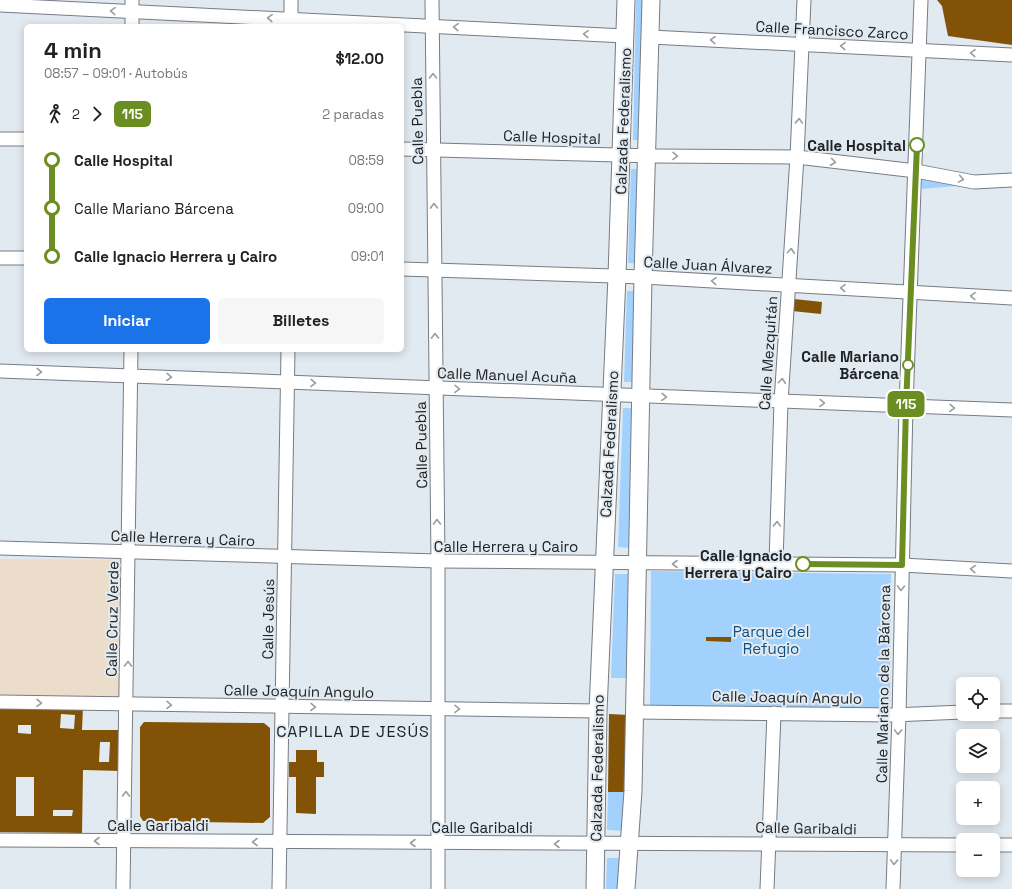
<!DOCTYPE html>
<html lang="es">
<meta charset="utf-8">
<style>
:root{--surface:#fff;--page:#f6f6f6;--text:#222;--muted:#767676;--accent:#1a73e8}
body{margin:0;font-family:"Space Grotesk",sans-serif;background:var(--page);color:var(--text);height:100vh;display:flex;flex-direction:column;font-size:15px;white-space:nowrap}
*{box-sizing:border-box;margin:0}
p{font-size:13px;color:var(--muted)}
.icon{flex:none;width:22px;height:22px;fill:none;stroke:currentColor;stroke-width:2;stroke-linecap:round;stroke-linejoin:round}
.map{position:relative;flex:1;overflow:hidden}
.details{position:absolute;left:24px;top:24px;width:380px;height:328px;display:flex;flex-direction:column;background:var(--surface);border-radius:6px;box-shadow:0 2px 10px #0003}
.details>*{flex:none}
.badge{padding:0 8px;border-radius:6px;font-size:14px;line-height:26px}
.buttons{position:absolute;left:956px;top:677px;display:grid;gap:8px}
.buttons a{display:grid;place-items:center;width:44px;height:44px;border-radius:6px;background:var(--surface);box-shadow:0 2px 10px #0003;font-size:20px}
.map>.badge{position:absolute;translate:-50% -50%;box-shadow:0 0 0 2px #fff}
.legs{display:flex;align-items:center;gap:6px;height:44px;padding:0 20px;font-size:13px}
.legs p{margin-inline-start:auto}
.summary{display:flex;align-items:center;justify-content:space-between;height:68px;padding:0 20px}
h1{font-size:22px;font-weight:600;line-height:30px}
.button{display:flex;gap:8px;margin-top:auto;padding:8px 20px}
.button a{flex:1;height:46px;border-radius:6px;background:var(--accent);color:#fff;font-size:16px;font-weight:600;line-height:46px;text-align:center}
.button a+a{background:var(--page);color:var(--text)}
ul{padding:0 20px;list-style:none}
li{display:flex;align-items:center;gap:14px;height:48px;font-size:15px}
li i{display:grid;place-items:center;width:6px;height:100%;margin:0 5px;background:currentColor}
li i::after{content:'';width:10px;height:10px;margin:-5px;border:3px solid;border-radius:50%;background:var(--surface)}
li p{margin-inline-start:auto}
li:first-child i{background:linear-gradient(#0000 50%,currentColor 0)}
li:last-child i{background:linear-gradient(currentColor 50%,#0000 0)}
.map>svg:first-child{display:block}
.education{fill:#ecdcca}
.green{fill:#a3d1fe}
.building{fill:#825307;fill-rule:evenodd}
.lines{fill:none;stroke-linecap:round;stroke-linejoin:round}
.minor-casing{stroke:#767c83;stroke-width:15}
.major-casing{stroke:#767c83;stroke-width:19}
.minor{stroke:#fff;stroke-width:13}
.major{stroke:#fff;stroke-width:17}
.oneway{stroke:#9b9c9d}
.line-1-casing{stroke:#fff;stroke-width:9}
.line-1{stroke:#6b8e23;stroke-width:6}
.stop-1-dot{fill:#fff;stroke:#6b8e23;stroke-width:2}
.labels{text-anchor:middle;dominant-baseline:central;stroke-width:4;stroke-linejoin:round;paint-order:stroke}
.street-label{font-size:15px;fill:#202325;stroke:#e2eaf1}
.stop-label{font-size:15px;font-weight:bold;fill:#202325;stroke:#e2eaf1;text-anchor:end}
.park-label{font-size:15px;fill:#0c5083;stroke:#e2eaf1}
.neighbourhood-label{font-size:16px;letter-spacing:1px;fill:#202325;stroke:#e2eaf1}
</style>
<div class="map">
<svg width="1012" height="889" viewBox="0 0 1012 889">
<rect width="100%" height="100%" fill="#e2eaf1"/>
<path class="education" d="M0 559 121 560 119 696 0 695Z"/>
<g class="green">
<path d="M636 0H648L644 141 633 140Z"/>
<path d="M631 169H643L640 264 628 263Z"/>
<path d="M922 178 957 185V186L922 189Z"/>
<path d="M627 291H639L636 382H624Z"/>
<path d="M623 408H636L631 548 618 547Z"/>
<path d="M651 571 891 574 890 708 650 705Z"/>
<path d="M615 574H631L629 678H611Z"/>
<path d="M608 792H629L625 831 608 830 607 829Z"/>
<path d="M607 858H626L623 889H606Z"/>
</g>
<g class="building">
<path d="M937 0H1012V45L948 36 942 6Z"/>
<path d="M794 299 822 302 821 314 792 311Z"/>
<path d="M706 637H731V642L706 641Z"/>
<path d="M0 706 83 707 82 730H121V771L83 770 82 833 0 832ZM61 714 75 715 74 729 60 728ZM18 725H31V734L18 733ZM100 742H110L109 762H99ZM16 777H34V816H16ZM53 810H73L72 816H53Z"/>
<path d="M609 714 630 715 629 792H608Z"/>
<path d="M144 722 264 723 270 728V817L263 823 143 821 140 816V727Z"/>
<path d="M296 750H317V762H324V777H316V814L296 813V777H289V762H296Z"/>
</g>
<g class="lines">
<g class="minor-casing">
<g id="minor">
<path d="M432 0 438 561V889"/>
<path d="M0 5 625 36"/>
<path d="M132 26V0"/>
<path d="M291 26V0"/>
<path d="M650 37 1012 55"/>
<path d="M0 139H26"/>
<path d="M402 149 654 156 797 157 916 171 974 182 1012 180"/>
<path d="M0 258H26"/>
<path d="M402 269 643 277 1012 298"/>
<path d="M0 371 1012 410"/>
<path d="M0 548 438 561 902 565 1012 571"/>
<path d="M776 563 781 402 797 157 804 0"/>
<path d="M0 702 598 711"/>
<path d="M993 711H1012"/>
<path d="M634 712 893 715 963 712"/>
<path d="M0 840 963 845"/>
<path d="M993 845H1012"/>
<path d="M123 889 131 350"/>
<path d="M279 889 288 350"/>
<path d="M767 889 774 713"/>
<path d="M893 889 899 715 906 406 921 0"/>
</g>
</g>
<g class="major-casing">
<g id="major">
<path d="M595 889 598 711 617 276 626 0"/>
<path d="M626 889 633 791 643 277 651 0"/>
</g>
</g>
<use href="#minor" class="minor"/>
<use href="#major" class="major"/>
</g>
<defs><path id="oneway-chevron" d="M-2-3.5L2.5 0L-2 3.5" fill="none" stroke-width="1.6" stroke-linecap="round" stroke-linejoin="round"/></defs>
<g class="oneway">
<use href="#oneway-chevron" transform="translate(113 11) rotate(-177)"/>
<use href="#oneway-chevron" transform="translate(270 18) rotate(-177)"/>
<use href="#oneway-chevron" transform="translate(456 27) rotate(-177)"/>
<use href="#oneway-chevron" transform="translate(586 34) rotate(-177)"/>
<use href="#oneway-chevron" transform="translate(713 40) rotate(-177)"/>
<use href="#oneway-chevron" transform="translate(843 46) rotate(-177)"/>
<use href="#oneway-chevron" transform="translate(973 53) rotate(-177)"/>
<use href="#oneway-chevron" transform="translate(433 76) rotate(-91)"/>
<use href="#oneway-chevron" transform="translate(799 121) rotate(-88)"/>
<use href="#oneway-chevron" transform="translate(675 156) rotate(1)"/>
<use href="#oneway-chevron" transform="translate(833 162) rotate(7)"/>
<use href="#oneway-chevron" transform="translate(961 179) rotate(10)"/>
<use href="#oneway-chevron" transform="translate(434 206) rotate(-91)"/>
<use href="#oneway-chevron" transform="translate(791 251) rotate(-86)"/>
<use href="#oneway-chevron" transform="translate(714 281) rotate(-177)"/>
<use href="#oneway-chevron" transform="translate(843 288) rotate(-177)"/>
<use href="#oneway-chevron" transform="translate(973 296) rotate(-177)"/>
<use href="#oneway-chevron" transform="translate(435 336) rotate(-91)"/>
<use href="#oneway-chevron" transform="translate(39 372) rotate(2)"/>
<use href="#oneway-chevron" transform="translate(169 377) rotate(2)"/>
<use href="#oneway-chevron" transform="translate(782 381) rotate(-86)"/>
<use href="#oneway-chevron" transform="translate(313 383) rotate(2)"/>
<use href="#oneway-chevron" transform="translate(457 389) rotate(2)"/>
<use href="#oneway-chevron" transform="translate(664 397) rotate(2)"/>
<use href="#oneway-chevron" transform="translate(822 403) rotate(2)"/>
<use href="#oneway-chevron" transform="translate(952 408) rotate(2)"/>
<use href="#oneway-chevron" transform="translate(437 522) rotate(-91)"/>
<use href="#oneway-chevron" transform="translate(777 524) rotate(-88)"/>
<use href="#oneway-chevron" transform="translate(675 564) rotate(180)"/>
<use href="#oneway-chevron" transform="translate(973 569) rotate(-177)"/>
<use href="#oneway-chevron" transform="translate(901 588) rotate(91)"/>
<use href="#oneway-chevron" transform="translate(128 664) rotate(-89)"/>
<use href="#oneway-chevron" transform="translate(39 703) rotate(1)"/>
<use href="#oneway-chevron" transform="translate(169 705) rotate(1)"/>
<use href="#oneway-chevron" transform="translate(313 707) rotate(1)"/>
<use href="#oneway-chevron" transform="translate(457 709) rotate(1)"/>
<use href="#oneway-chevron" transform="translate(898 732) rotate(92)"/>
<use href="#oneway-chevron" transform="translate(126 794) rotate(-89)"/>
<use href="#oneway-chevron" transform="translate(97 841) rotate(-180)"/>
<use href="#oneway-chevron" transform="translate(255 842) rotate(-180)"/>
<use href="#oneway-chevron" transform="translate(413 843) rotate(-180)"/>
<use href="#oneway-chevron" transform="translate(557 844) rotate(-180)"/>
<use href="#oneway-chevron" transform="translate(894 862) rotate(92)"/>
</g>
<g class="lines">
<g class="line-1-casing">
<path id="line-1" d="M803 564 902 565 906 406 917 145"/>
</g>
<use href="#line-1" class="line-1"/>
</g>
<g class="stop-1-dot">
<circle cx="917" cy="145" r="7"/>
<circle cx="908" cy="365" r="5"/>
<circle cx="803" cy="564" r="7"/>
</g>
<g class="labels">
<g class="street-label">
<text transform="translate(832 30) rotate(3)">Calle Francisco Zarco</text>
<text transform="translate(417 121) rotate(-91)">Calle Puebla</text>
<text transform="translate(623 121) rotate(-88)">Calzada Federalismo</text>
<text transform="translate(552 137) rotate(2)">Calle Hospital</text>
<text transform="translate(708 265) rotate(3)">Calle Juan Álvarez</text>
<text transform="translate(768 353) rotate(-86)">Calle Mezquitán</text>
<text transform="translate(507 375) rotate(2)">Calle Manuel Acuña</text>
<text transform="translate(609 444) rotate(-87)">Calzada Federalismo</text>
<text transform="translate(421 445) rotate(-91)">Calle Puebla</text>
<text transform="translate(183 538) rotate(2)">Calle Herrera y Cairo</text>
<text x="506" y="546">Calle Herrera y Cairo</text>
<text transform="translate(112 619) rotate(-89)">Calle Cruz Verde</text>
<text transform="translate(268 619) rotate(-89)">Calle Jesús</text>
<text transform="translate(883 684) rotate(-89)">Calle Mariano de la Bárcena</text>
<text transform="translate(299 691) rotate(1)">Calle Joaquín Angulo</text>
<text transform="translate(787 697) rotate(1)">Calle Joaquín Angulo</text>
<text transform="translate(597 768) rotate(-89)">Calzada Federalismo</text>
<text x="158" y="825">Calle Garibaldi</text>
<text x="482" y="827">Calle Garibaldi</text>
<text transform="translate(806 828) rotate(1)">Calle Garibaldi</text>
</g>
<g class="stop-label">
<text x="906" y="145">Calle Hospital</text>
<text x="899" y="356">Calle Mariano<tspan x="899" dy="17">Bárcena</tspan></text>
<text x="792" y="555">Calle Ignacio<tspan x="792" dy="17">Herrera y Cairo</tspan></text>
</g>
<g class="park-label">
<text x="771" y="631">Parque del<tspan x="771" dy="17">Refugio</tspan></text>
</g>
<g class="neighbourhood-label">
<text x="353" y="731">CAPILLA DE JESÚS</text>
</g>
</g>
</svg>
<div class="buttons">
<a><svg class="icon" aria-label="locate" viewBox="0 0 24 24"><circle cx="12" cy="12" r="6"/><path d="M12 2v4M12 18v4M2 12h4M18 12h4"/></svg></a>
<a><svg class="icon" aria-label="layers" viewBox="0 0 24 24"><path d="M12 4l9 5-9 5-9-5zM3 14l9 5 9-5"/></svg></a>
<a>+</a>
<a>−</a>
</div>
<b class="badge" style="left:906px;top:404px;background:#6b8e23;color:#fff">115</b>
<section class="details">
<div class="summary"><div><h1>4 min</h1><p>08:57 – 09:01 · Autobús</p></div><b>$12.00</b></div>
<div class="legs"><svg class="icon" aria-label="walk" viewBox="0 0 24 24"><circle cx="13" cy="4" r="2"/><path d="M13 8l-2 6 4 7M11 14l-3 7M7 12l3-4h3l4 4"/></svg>2<svg class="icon" aria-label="forward" viewBox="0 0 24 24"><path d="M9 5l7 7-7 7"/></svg><b class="badge" style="background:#6b8e23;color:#fff">115</b><p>2 paradas</p></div>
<ul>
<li><i style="color:#6b8e23"></i><b>Calle Hospital</b><p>08:59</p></li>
<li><i style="color:#6b8e23"></i><span>Calle Mariano Bárcena</span><p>09:00</p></li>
<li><i style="color:#6b8e23"></i><b>Calle Ignacio Herrera y Cairo</b><p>09:01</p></li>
</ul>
<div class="button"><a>Iniciar</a><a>Billetes</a></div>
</section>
</div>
